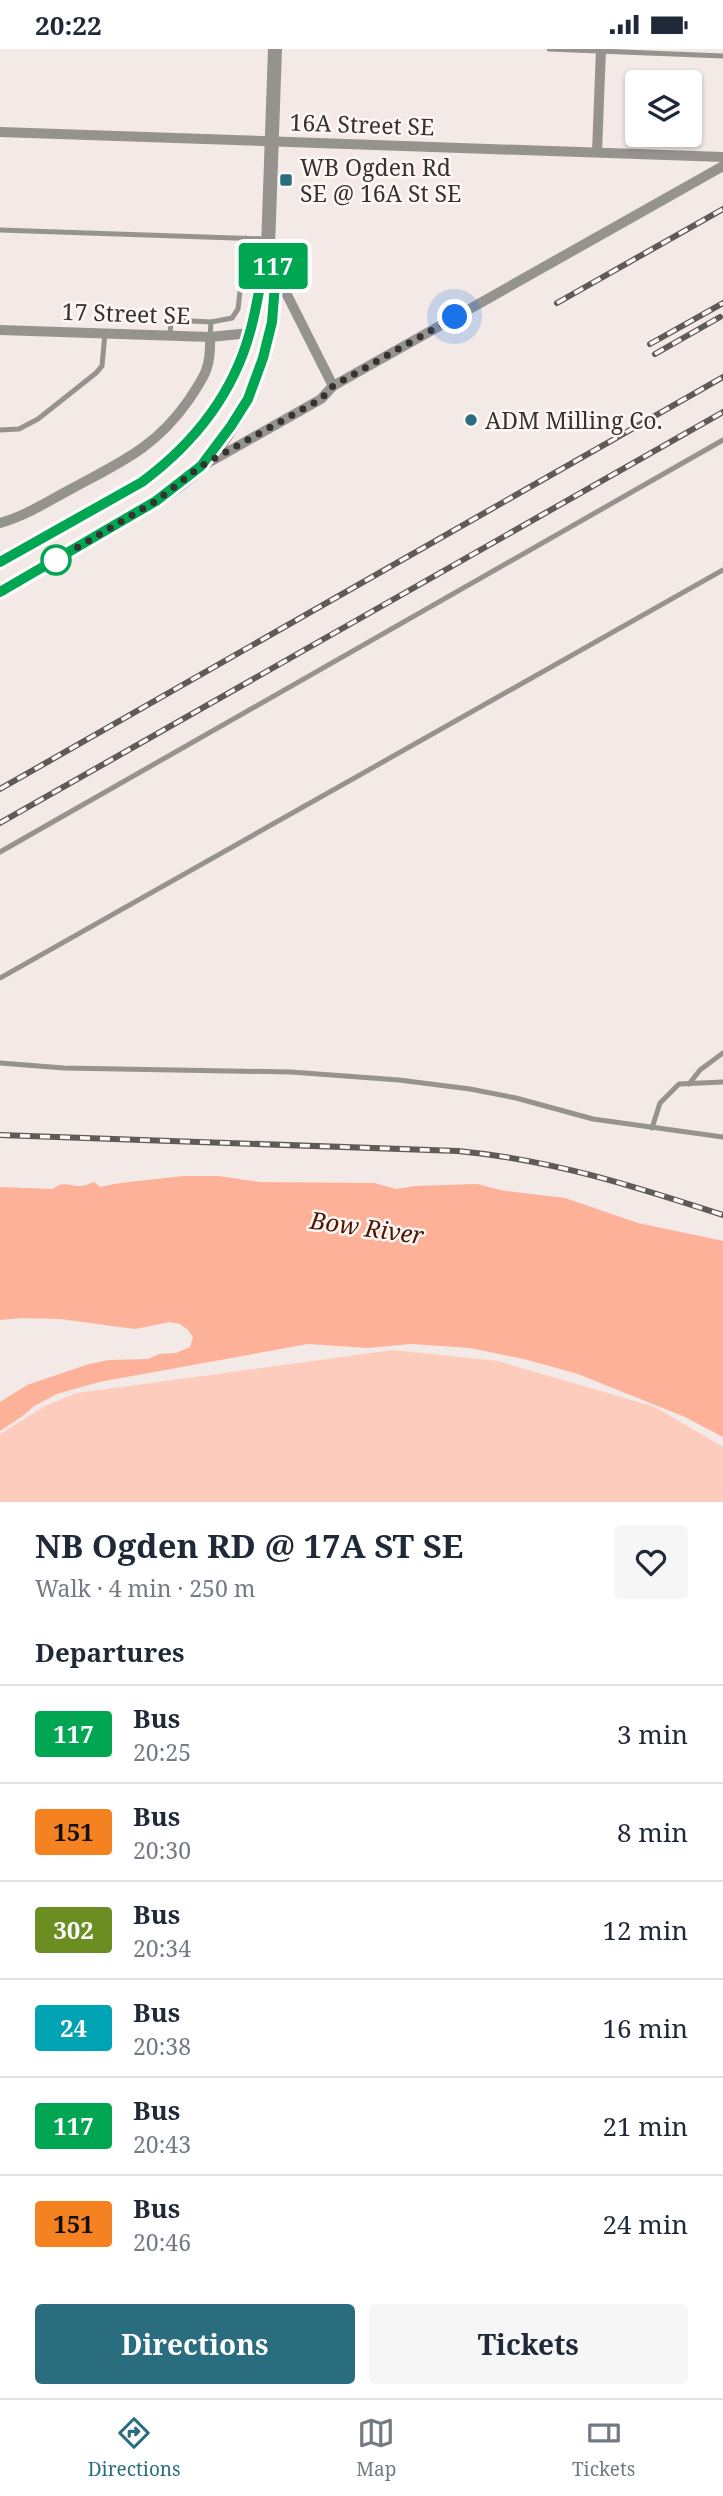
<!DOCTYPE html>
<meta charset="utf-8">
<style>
:root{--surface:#fff;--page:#f6f6f7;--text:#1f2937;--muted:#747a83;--line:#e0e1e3;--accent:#2a6d7f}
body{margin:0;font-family:"Noto Serif",serif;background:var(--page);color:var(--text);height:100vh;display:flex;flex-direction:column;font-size:26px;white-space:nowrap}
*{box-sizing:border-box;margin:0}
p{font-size:23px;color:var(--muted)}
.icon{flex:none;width:38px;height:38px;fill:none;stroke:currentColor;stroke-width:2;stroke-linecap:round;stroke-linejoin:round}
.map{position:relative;height:1453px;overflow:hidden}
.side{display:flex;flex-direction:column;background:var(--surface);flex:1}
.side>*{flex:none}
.badge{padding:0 14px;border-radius:5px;font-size:24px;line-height:46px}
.fabs{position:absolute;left:625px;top:21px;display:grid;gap:14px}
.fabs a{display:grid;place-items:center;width:77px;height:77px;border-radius:7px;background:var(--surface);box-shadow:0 2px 5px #0004;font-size:35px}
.you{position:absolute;width:35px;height:35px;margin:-18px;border:5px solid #fff;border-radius:50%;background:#1a73e8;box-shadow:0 0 0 10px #1a73e833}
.map>.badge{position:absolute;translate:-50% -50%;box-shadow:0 0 0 4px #fff}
h2{padding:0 35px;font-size:26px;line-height:63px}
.round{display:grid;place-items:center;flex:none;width:74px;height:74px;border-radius:7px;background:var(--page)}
.head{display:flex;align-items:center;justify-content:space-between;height:119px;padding:0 35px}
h1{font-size:33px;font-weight:700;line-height:52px}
.button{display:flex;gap:14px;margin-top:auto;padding:14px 35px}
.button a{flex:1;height:80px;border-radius:7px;background:var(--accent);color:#fff;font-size:28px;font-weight:700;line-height:80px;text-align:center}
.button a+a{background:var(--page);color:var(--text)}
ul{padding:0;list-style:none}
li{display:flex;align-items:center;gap:21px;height:98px;padding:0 35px;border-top:2px solid var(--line)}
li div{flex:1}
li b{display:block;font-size:26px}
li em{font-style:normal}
li .badge{min-width:77px;font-weight:700;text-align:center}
.status{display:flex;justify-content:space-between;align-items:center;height:49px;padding:0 35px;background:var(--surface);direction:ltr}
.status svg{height:19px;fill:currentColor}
.tab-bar{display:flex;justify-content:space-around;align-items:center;height:98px;border-top:2px solid var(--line);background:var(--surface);font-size:19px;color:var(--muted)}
.tab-bar a{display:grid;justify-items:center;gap:4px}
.tab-bar .on{color:var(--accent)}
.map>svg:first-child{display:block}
.green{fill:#fdccbd}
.water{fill:#fdb199}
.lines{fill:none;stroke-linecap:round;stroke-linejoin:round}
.service{stroke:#969290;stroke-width:5}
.minor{stroke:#969290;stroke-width:10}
.tertiary{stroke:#969290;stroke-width:14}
.rail-casing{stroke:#5e5a58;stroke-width:6}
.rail{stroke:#fff7f4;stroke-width:3.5;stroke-dasharray:10;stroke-linecap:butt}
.line-casing{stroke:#fff;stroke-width:16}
.line{stroke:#00a651;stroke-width:10}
.walk{stroke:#353231;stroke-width:7;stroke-dasharray:0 12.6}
.poi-dot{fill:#2a6d7f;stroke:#fff7f4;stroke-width:2.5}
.stop-dot{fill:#fff;stroke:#00a651;stroke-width:3.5}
.labels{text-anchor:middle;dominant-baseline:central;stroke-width:5;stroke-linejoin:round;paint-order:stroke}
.street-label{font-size:23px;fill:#353231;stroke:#fff7f4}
.poi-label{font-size:23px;fill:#353231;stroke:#fff7f4;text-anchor:start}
.water-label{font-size:24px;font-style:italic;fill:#4f1603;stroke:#fff7f4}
</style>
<div class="status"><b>20:22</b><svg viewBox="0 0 49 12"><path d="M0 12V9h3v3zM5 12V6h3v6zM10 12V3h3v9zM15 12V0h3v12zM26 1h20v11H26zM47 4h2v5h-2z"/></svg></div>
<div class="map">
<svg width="723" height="1453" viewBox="0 0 723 1453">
<rect width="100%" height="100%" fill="#f3e9e6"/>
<path class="green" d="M393 1301 498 1312 655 1358 723 1398V1453H0V1385L45 1357 77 1344Z"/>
<path class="water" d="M184 1127H218L259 1133 374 1134 396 1140 416 1137 477 1135 505 1142 565 1149 638 1174 723 1192V1388L685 1368 578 1325 524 1310 470 1299 411 1295 368 1299 308 1295 99 1333 57 1345 34 1357 24 1366 0 1382V1353L27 1336 89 1315 109 1311 148 1310 159 1305 176 1304 190 1298 193 1288 188 1281 180 1275 170 1273 135 1280 60 1270 21 1269 0 1271V1138L53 1140C63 1131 71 1138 82 1137 86 1137 90 1134 94 1133L100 1138 120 1134Z"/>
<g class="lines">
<g class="service">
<path d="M549 0 723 7"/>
<path d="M0 181 266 190"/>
<path d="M170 286 171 271 211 273"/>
<path d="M210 288 211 273 232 269 238 260 246 189"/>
<path d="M0 381 19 380 38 370 96 324 102 317 105 284"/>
<path d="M0 803 723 391"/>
<path d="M0 929 723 521"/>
<path d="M0 1014 64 1019 291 1023 399 1031 470 1040 516 1049 593 1070 723 1088"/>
<path d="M689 1035 700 1021 723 1004"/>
<path d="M652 1079 660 1054 679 1035 723 1033"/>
</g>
<g class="minor">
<path d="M0 83 723 108"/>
<path d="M597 103 601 0"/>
<path d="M276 224 333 337"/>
<path d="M0 281 210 288 250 284"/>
<path d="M208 414 321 350 333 337 723 117"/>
<path d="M0 474C26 467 50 451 73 439 121 413 156 398 188 352 205 327 211 319 210 288"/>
</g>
<g class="tertiary">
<path d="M0 513 142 433 160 419 192 389 217 357 235 324 250 284 268 198 275 0"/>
<path d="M0 543C35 523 71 502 106 482 138 463 171 445 199 419 230 390 257 336 267 294 274 261 279 233 268 200"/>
</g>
<g class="rail-casing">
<g id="rail">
<path d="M557 254 723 160"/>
<path d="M650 295 723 254"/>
<path d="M655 305 720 268"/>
<path d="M0 740 723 328"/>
<path d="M0 774 723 363"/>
<path d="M0 1086 458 1102C553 1111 633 1137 723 1166"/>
</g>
</g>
<use href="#rail" class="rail"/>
</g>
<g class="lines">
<g class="line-casing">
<path id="line" d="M0 513 142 433C193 395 233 345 250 283 258 255 261 226 268 198L276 223 272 273 263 309 248 350 231 377 201 417 156 452 0 543"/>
</g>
<use href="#line" class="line"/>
<path class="walk" d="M56 511 156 452 201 417 321 350 333 337 455 268"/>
</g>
<g class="poi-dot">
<rect x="279" y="124" width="14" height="14" rx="3.5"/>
<circle cx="471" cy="371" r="7"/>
</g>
<circle class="stop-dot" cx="56" cy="511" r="14"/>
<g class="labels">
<g class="street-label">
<text transform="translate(362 75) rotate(2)">16A Street SE</text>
<text transform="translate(126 264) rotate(2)">17 Street SE</text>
</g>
<g class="poi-label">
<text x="300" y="118">WB Ogden Rd<tspan x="300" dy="26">SE @ 16A St SE</tspan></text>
<text x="485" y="371">ADM Milling Co.</text>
</g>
<g class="water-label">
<text transform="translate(367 1178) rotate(8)">Bow River</text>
</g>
</g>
</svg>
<div class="fabs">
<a><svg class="icon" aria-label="layers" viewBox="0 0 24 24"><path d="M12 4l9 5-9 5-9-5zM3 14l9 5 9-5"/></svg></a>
</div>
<div class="you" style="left:455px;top:268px"></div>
<b class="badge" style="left:273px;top:217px;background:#00a651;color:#fff">117</b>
</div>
<section class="side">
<div class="head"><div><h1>NB Ogden RD @ 17A ST SE</h1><p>Walk · 4 min · 250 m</p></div><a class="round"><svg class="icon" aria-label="heart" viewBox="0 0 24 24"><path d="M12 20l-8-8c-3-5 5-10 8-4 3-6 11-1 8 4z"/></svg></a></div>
<h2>Departures</h2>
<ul>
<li><span class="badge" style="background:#00a651;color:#fff">117</span><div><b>Bus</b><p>20:25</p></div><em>3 min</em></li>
<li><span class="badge" style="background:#f58220;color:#111">151</span><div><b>Bus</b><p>20:30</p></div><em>8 min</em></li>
<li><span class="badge" style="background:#6b8e23;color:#fff">302</span><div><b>Bus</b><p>20:34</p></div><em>12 min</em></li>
<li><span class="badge" style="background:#00a3b4;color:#fff">24</span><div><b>Bus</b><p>20:38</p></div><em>16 min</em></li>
<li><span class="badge" style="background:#00a651;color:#fff">117</span><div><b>Bus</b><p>20:43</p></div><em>21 min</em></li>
<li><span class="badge" style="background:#f58220;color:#111">151</span><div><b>Bus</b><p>20:46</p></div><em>24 min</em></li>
</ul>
<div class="button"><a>Directions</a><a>Tickets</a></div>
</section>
<nav class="tab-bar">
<a class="on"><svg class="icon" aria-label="directions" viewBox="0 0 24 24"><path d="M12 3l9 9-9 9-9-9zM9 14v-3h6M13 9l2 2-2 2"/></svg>Directions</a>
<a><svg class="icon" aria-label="map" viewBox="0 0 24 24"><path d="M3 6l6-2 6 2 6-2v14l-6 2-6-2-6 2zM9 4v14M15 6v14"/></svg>Map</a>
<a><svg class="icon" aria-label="tickets" viewBox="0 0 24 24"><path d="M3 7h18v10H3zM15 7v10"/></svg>Tickets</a>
</nav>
